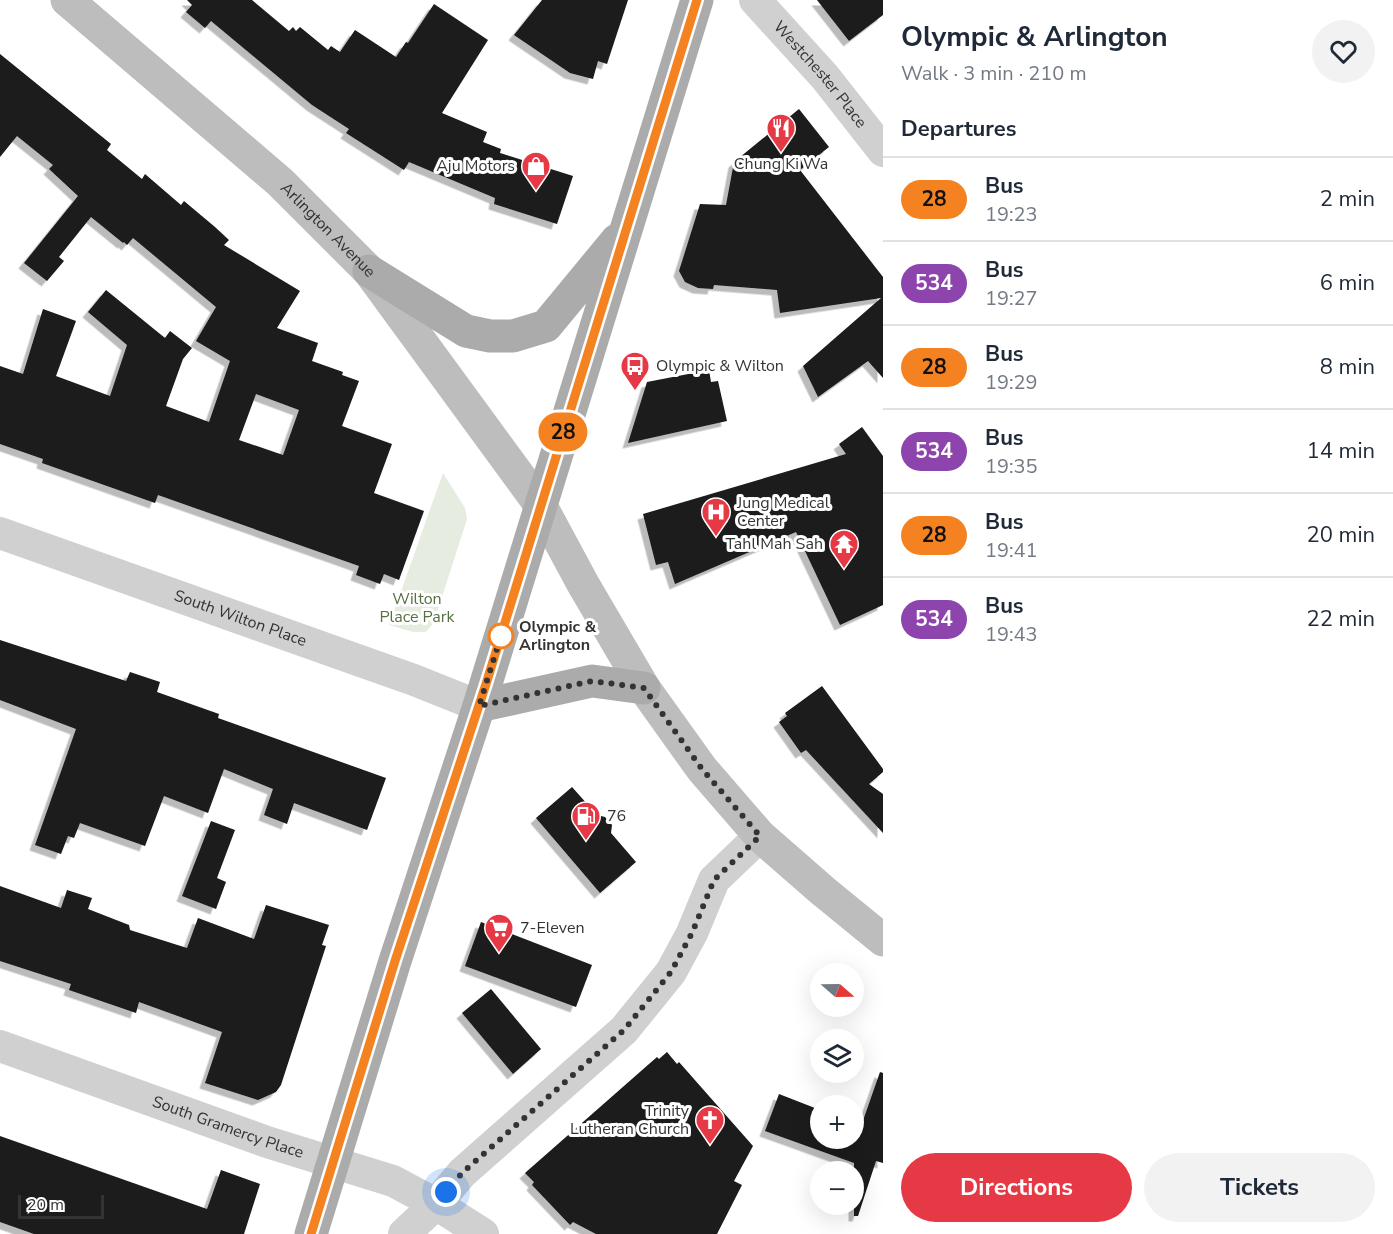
<!DOCTYPE html>
<meta charset="utf-8">
<style>
:root{--surface:#fff;--page:#f2f2f3;--text:#1f2937;--muted:#747a83;--line:#e0e1e3;--accent:#e63946}
body{margin:0;font-family:"Nunito Sans",sans-serif;background:var(--page);color:var(--text);height:100vh;display:flex;flex-direction:column;font-size:22px;white-space:nowrap}
*{box-sizing:border-box;margin:0}
p{font-size:20px;color:var(--muted)}
.icon{flex:none;width:33px;height:33px;fill:none;stroke:currentColor;stroke-width:2;stroke-linecap:round;stroke-linejoin:round}
.map{position:relative;flex:1;overflow:hidden}
.sheet{display:flex;flex-direction:column;background:var(--surface);width:510px}
.sheet>*{flex:none}
.badge{padding:0 12px;border-radius:20px;font-size:21px;line-height:39px}
.needle{width:39px;rotate:110deg}
.controls{position:absolute;left:810px;top:963px;display:grid;gap:12px}
.controls a{display:grid;place-items:center;width:54px;height:54px;border-radius:50%;background:var(--surface);box-shadow:0 6px 24px #0002;font-size:30px}
.scale{position:absolute;left:18px;bottom:15px;width:86px;box-sizing:border-box;padding-left:6px;border:3px solid #333;border-top:0;font-size:16px;line-height:21px;white-space:nowrap;color:#333;-webkit-text-stroke:4px #fff;paint-order:stroke}
.you{position:absolute;width:30px;height:30px;margin:-15px;border:4px solid #fff;border-radius:50%;background:#1a73e8;box-shadow:0 0 0 9px #1a73e833}
.map>.badge{position:absolute;translate:-50% -50%;box-shadow:0 0 0 3px #fff}
h2{padding:0 18px;font-size:22px;line-height:54px}
.round{display:grid;place-items:center;flex:none;width:63px;height:63px;border-radius:32px;background:var(--page)}
.overview{display:flex;align-items:center;justify-content:space-between;height:102px;padding:0 18px}
h1{font-size:28px;font-weight:700;line-height:45px}
.action{display:flex;gap:12px;margin-top:auto;padding:12px 18px}
.action a{flex:1;height:69px;border-radius:36px;background:var(--accent);color:#fff;font-size:24px;font-weight:700;line-height:69px;text-align:center}
.action a+a{background:var(--page);color:var(--text)}
ul{padding:0;list-style:none}
li{display:flex;align-items:center;gap:18px;height:84px;padding:0 18px;border-top:2px solid var(--line)}
li div{flex:1}
li b{display:block;font-size:22px}
li em{font-style:normal}
li .badge{min-width:66px;font-weight:700;text-align:center}
main{display:flex;flex:1;min-height:0}
.map>svg:first-child{display:block}
.green{fill:#e6ecdf}
.building{fill:#1a1a1a;fill-rule:evenodd;filter:url(#shadow)}
.lines{fill:none;stroke-linecap:round;stroke-linejoin:round}
.street{stroke:#d0d0d0;stroke-width:32}
.secondary{stroke:#bdbdbd;stroke-width:33}
.primary{stroke:#ababab;stroke-width:33}
.line-casing{stroke:#fff;stroke-width:14}
.line{stroke:#f58220;stroke-width:9}
.walk{stroke:#333;stroke-width:6;stroke-dasharray:0 10.8}
.stop-dot{fill:#fff;stroke:#f58220;stroke-width:3}
.labels{text-anchor:middle;dominant-baseline:central;stroke-width:6;stroke-linejoin:round;paint-order:stroke}
.street-label{font-size:16px;fill:#333;stroke:#fff}
.poi-label{font-size:16px;fill:#333;stroke:#fff;text-anchor:start}
.park-label{font-size:16px;fill:#56703f;stroke:#fff}
.stop-label{font-size:16px;font-weight:bold;fill:#333;stroke:#fff;text-anchor:start}
</style>
<main>
<div class="map">
<svg width="883" height="1234" viewBox="0 0 883 1234">
<defs>
<filter id="shadow"><feDropShadow dx="-5.5" dy="5.5" stdDeviation="0" flood-color="#0004"/></filter>
</defs>
<rect width="100%" height="100%" fill="#fff"/>
<path class="green" d="M443 473 465 508 467 519 434 622 426 632H413L389 625Z"/>
<g class="building">
<path d="M187 0H252L289 31 293 27 296 31 300 27 328 50 331 46 340 52 355 30 396 57 406 42 408 43 434 4 488 40 442 113 487 132 483 142 501 149 500 153 573 176 557 224 494 204 495 198 409 162 404 170 346 133 349 129 312 105 211 21 205 28 186 12 192 5Z"/>
<path d="M542 0H628L607 64 598 61 593 79 570 73 514 35Z"/>
<path d="M817 0H883V15L849 41Z"/>
<path d="M0 54 111 144 107 150 142 179 145 174 181 205 184 201 215 227 229 240 224 245 300 291 277 328 318 343 312 361 343 372 342 375 359 381 342 426 392 444 374 493 424 511 399 580 384 574 380 584 356 575 359 566 158 495 155 503 42 463 43 459 0 444V366L23 374 43 309 76 321 56 376 110 396 127 345 88 312 106 290 165 338 170 331 192 348 183 359 166 406 209 422 230 361 196 341 216 307 133 238 127 245 124 242 123 243 91 217 59 257 64 261 47 281 24 263 78 196 49 169 53 165 17 136 0 157ZM256 394 299 410 283 455 239 440Z"/>
<path d="M799 109 829 147 800 170 883 277V378L868 361 818 397 803 366 881 298 780 313 777 290 714 285 713 289 698 288 685 282 679 271 700 204 726 205 734 162Z"/>
<path d="M709 370 711 382 718 381 727 421 628 443 647 382Z"/>
<path d="M862 427 883 456V605L840 625 796 532 675 584 668 562 656 565 643 514 846 454 839 444Z"/>
<path d="M0 640 126 681 130 672 160 682 157 692 219 714 218 718 386 778 367 830 294 803 287 824 264 815 273 789 224 769 208 813 164 796 145 846 80 823 74 838 68 836 61 854 35 845 76 729 0 700Z"/>
<path d="M822 686 883 769V772L869 784 883 794V833L806 750 801 753 779 722 787 716 785 713Z"/>
<path d="M572 787 597 815 605 817 612 825 611 833 636 862 600 893 536 818Z"/>
<path d="M211 821 235 830 217 878 226 882 216 909 182 896Z"/>
<path d="M0 886 61 908 67 890 92 898 88 909 129 925 130 930 187 948 198 918 254 939 266 905 329 925 322 945 326 946 281 1085 276 1092 258 1100 205 1083 222 1032 139 1002 136 1013 69 990 71 984 0 961Z"/>
<path d="M481 922 592 965 576 1007 465 966Z"/>
<path d="M491 989 541 1049 513 1074 462 1013Z"/>
<path d="M667 1052 677 1064 679 1062 753 1146 734 1181 742 1185 717 1234H596L573 1222 570 1225 532 1185 534 1182 525 1173 657 1057 659 1059Z"/>
<path d="M880 1072 883 1073V1163L876 1161 858 1216H854V1163L765 1131 779 1094 820 1110V1138H854V1133L858 1135Z"/>
<path d="M0 1136 207 1209 221 1170 260 1184 244 1234H34L0 1222Z"/>
</g>
<g class="lines">
<g class="street">
<path id="s1" d="M755 0 825 77 883 151"/>
<path id="s2" d="M0 533 414 680 479 706"/>
<path id="s3" d="M0 1046 267 1142 393 1181 436 1204 483 1234"/>
<path d="M404 1234 436 1204 462 1173 624 1030 671 972 692 933 714 880 760 836"/>
</g>
<path class="secondary" id="s4" d="M67 0 280 182 369 271 541 506 583 584 644 688 702 769 760 836 823 891 883 940"/>
<g class="primary">
<path d="M369 271 466 331 490 336H513L546 326 617 240"/>
<path d="M479 706 592 681 644 688"/>
<path d="M311 1234 395 961 479 706 697 0"/>
</g>
</g>
<g class="lines">
<g class="line-casing">
<path id="line" d="M311 1234 395 961 486 684 697 0"/>
</g>
<use href="#line" class="line"/>
<path class="walk" d="M446 1192 462 1173 624 1030 671 972 692 933 714 880 760 836 702 769 644 688 592 681 479 706 501 636"/>
</g>
<defs>
<g id="restaurant-pin" transform="scale(1.5)"><path d="M0 17L-7.5 6A9.5 9.5 0 1 1 7.5 6Z" fill="#e63946" stroke="#fff"/><path d="M-5-6h1v4h1v-4h1v4h1v-4h1v5L-1.5 .5V6h-2V.5L-5-1ZM5-6V6H3V1.5H1.5Q1.5-4 5-6Z" fill="#fff"/></g>
<g id="shop-pin" transform="scale(1.5)"><path d="M0 17L-7.5 6A9.5 9.5 0 1 1 7.5 6Z" fill="#e63946" stroke="#fff"/><path d="M-5-2.5h2.3a2.7 3.5 0 0 1 5.4 0H5L5.5 6h-11ZM-1.5-2.5h3a1.5 2.3 0 0 0-3 0Z" fill="#fff"/></g>
<g id="bus-pin" transform="scale(1.5)"><path d="M0 17L-7.5 6A9.5 9.5 0 1 1 7.5 6Z" fill="#e63946" stroke="#fff"/><path d="M-5-6H5V4H4V6H2V4H-2V6H-4V4H-5ZM-3.5-4V0h7V-4ZM-3.5 1.2v1.5H-2V1.2ZM2 1.2v1.5H3.5V1.2Z" fill="#fff"/></g>
<g id="hospital-pin" transform="scale(1.5)"><path d="M0 17L-7.5 6A9.5 9.5 0 1 1 7.5 6Z" fill="#e63946" stroke="#fff"/><path d="M-5-5h3v3.5h4V-5h3V5h-3V1.5h-4V5h-3Z" fill="#fff"/></g>
<g id="temple-pin" transform="scale(1.5)"><path d="M0 17L-7.5 6A9.5 9.5 0 1 1 7.5 6Z" fill="#e63946" stroke="#fff"/><path d="M0-6L5-2H3V0L6.5 2.5H4V6H1.5V3h-3V6H-4V2.5H-6.5L-3 0V-2H-5Z" fill="#fff"/></g>
<g id="fuel-pin" transform="scale(1.5)"><path d="M0 17L-7.5 6A9.5 9.5 0 1 1 7.5 6Z" fill="#e63946" stroke="#fff"/><path d="M-5.5-6h7V0h2V4h1.3V-2.5L3-4.5l.8-.8L6-3V5H2.5V1h-1V6h-7ZM-4.2-4.7v3.2H.2V-4.7Z" fill="#fff"/></g>
<g id="supermarket-pin" transform="scale(1.5)"><path d="M0 17L-7.5 6A9.5 9.5 0 1 1 7.5 6Z" fill="#e63946" stroke="#fff"/><path d="M-6-5.5h2.5l.6 2H6L4.5 2H-2.5L-4.4-4H-6ZM-1.5 3.2a1.3 1.3 0 1 0 .1 0ZM3 3.2a1.3 1.3 0 1 0 .1 0Z" fill="#fff"/></g>
<g id="church-pin" transform="scale(1.5)"><path d="M0 17L-7.5 6A9.5 9.5 0 1 1 7.5 6Z" fill="#e63946" stroke="#fff"/><path d="M-1.2-6h2.4v3.5h3.3v2.4h-3.3V6h-2.4V-.1h-3.3v-2.4h3.3Z" fill="#fff"/></g>
</defs>
<g fill-rule="evenodd">
<use href="#restaurant-pin" x="781" y="128"/>
<use href="#shop-pin" x="536" y="166"/>
<use href="#bus-pin" x="635" y="366"/>
<use href="#hospital-pin" x="716" y="512"/>
<use href="#temple-pin" x="844" y="544"/>
<use href="#fuel-pin" x="586" y="816"/>
<use href="#supermarket-pin" x="499" y="928"/>
<use href="#church-pin" x="710" y="1120"/>
</g>
<circle class="stop-dot" cx="501" cy="636" r="12"/>
<g class="labels">
<g class="street-label">
<text stroke="none"><textPath href="#s1" startOffset="99">Westchester Place</textPath></text>
<text stroke="none"><textPath href="#s4" startOffset="348">Arlington Avenue</textPath></text>
<text stroke="none"><textPath href="#s2" startOffset="255">South Wilton Place</textPath></text>
<text stroke="none"><textPath href="#s3" startOffset="242">South Gramercy Place</textPath></text>
</g>
<g class="poi-label">
<text x="781" y="164" text-anchor="middle">Chung Ki Wa</text>
<text x="515" y="166" text-anchor="end">Aju Motors</text>
<text x="656" y="366">Olympic &amp; Wilton</text>
<text x="737" y="503">Jung Medical<tspan x="737" dy="18">Center</tspan></text>
<text x="823" y="544" text-anchor="end">Tahl Mah Sah</text>
<text x="607" y="816">76</text>
<text x="520" y="928">7-Eleven</text>
<text x="689" y="1111" text-anchor="end">Trinity<tspan x="689" dy="18">Lutheran Church</tspan></text>
</g>
<g class="park-label">
<text x="417" y="599">Wilton<tspan x="417" dy="18">Place Park</tspan></text>
</g>
<g class="stop-label">
<text x="519" y="627">Olympic &amp;<tspan x="519" dy="18">Arlington</tspan></text>
</g>
</g>
</svg>
<div class="controls">
<a><svg class="needle" viewBox="-14 -14 28 28"><path d="M0-13l5 13h-10z" fill="#e53935"/><path d="M0 13l5-13h-10z" fill="#747a83"/></svg></a>
<a><svg class="icon" aria-label="layers" viewBox="0 0 24 24"><path d="M12 4l9 5-9 5-9-5zM3 14l9 5 9-5"/></svg></a>
<a>+</a>
<a>−</a>
</div>
<div class="scale">20 m</div>
<div class="you" style="left:446px;top:1192px"></div>
<b class="badge" style="left:563px;top:432px;background:#f58220;color:#111">28</b>
</div>
<section class="sheet">
<div class="overview"><div><h1>Olympic &amp; Arlington</h1><p>Walk · 3 min · 210 m</p></div><a class="round"><svg class="icon" aria-label="heart" viewBox="0 0 24 24"><path d="M12 20l-8-8c-3-5 5-10 8-4 3-6 11-1 8 4z"/></svg></a></div>
<h2>Departures</h2>
<ul>
<li><span class="badge" style="background:#f58220;color:#111">28</span><div><b>Bus</b><p>19:23</p></div><em>2 min</em></li>
<li><span class="badge" style="background:#8e44ad;color:#fff">534</span><div><b>Bus</b><p>19:27</p></div><em>6 min</em></li>
<li><span class="badge" style="background:#f58220;color:#111">28</span><div><b>Bus</b><p>19:29</p></div><em>8 min</em></li>
<li><span class="badge" style="background:#8e44ad;color:#fff">534</span><div><b>Bus</b><p>19:35</p></div><em>14 min</em></li>
<li><span class="badge" style="background:#f58220;color:#111">28</span><div><b>Bus</b><p>19:41</p></div><em>20 min</em></li>
<li><span class="badge" style="background:#8e44ad;color:#fff">534</span><div><b>Bus</b><p>19:43</p></div><em>22 min</em></li>
</ul>
<div class="action"><a>Directions</a><a>Tickets</a></div>
</section>
</main>
